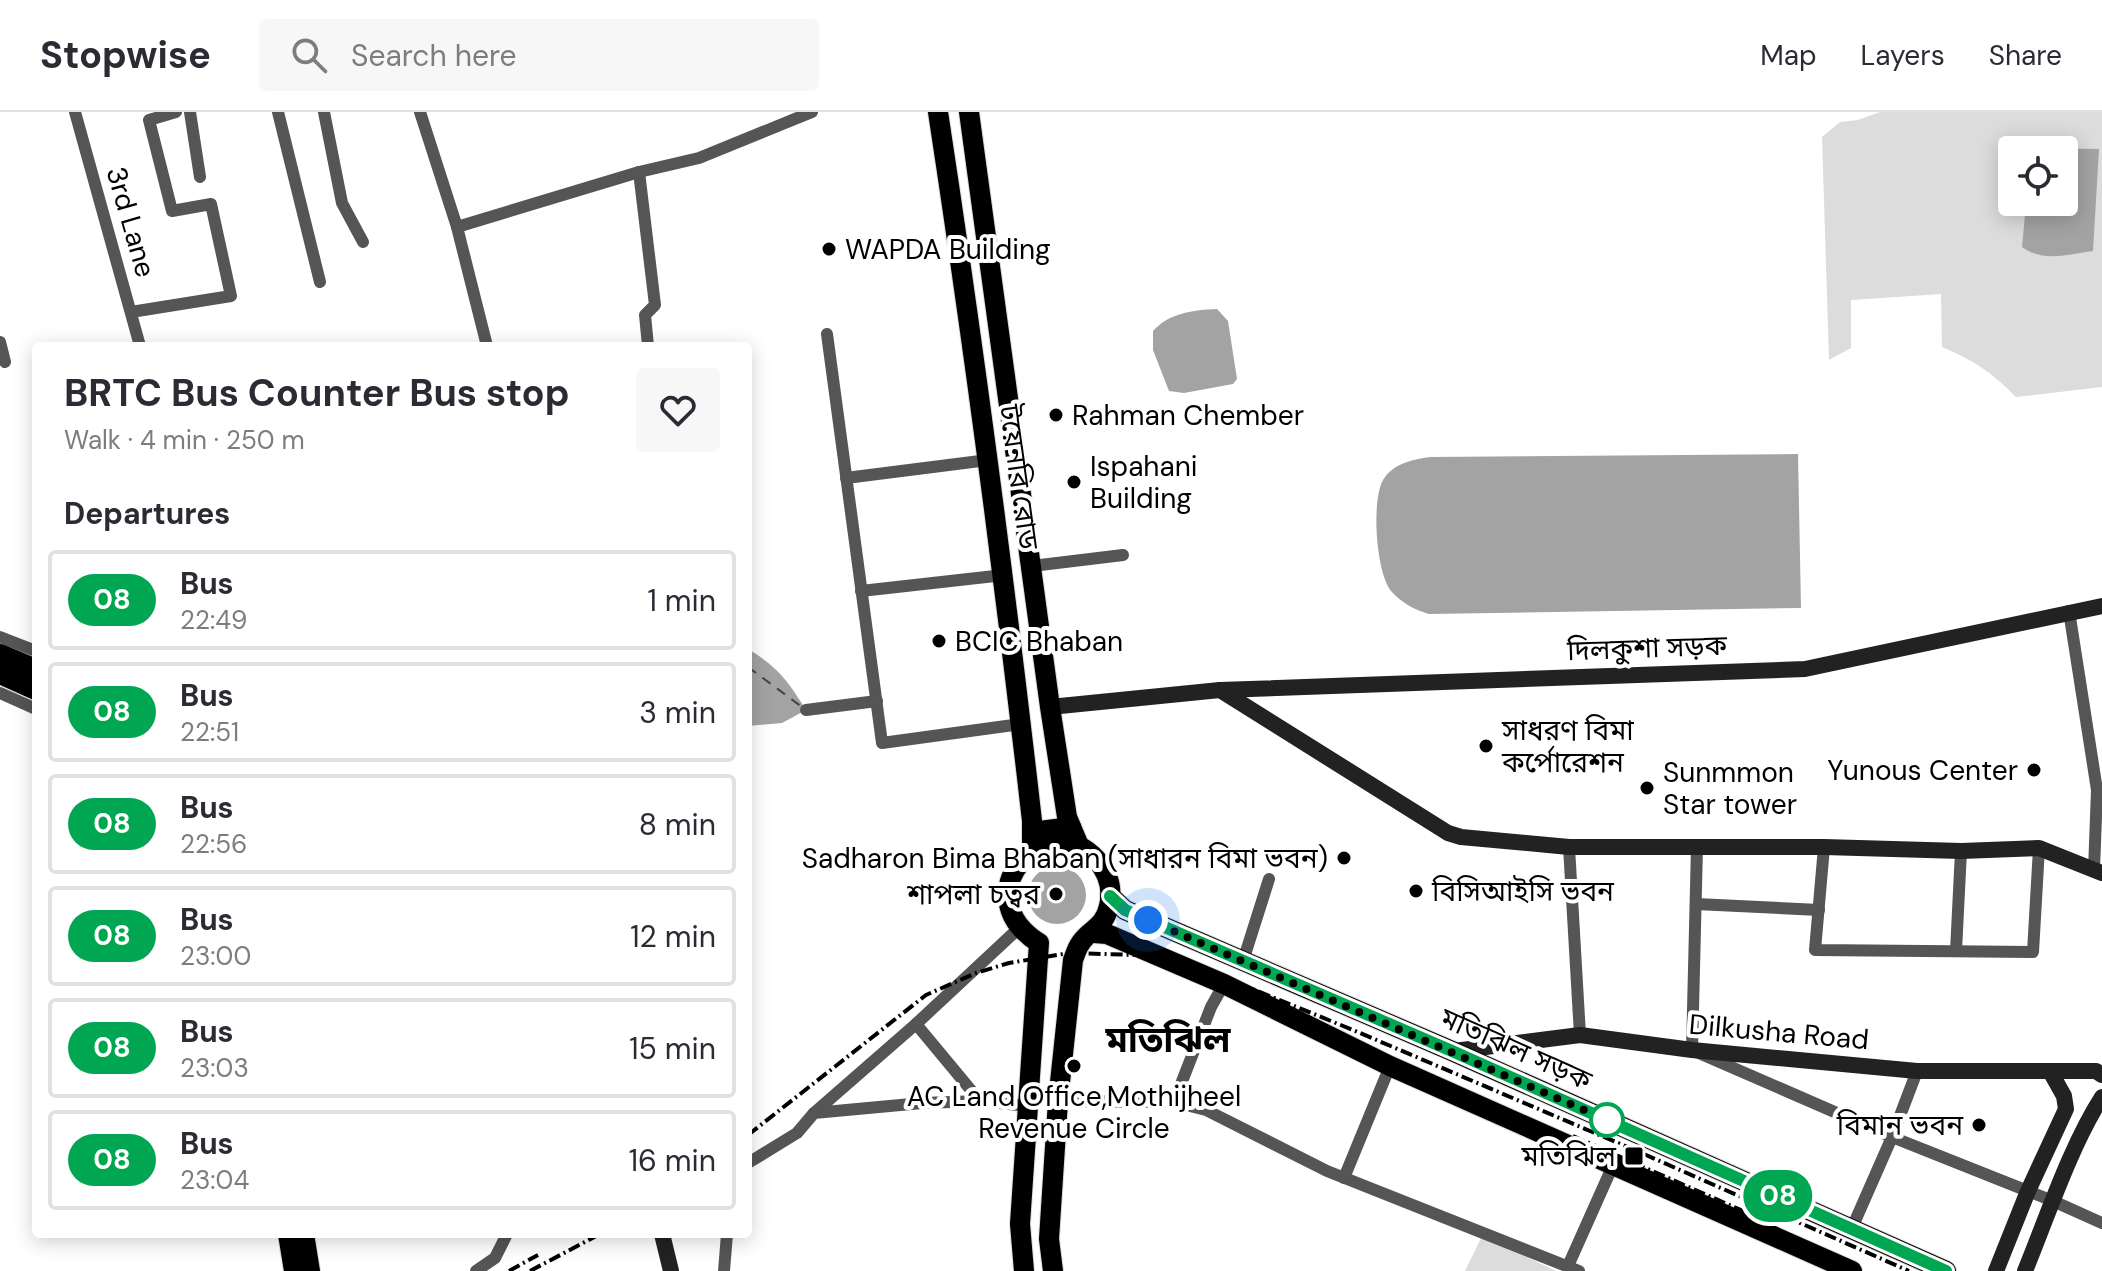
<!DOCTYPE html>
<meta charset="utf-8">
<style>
:root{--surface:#fff;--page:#f7f7f7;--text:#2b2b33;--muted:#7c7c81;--line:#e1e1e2}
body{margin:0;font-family:"DM Sans","Noto Sans Bengali",sans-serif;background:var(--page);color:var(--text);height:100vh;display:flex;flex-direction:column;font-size:30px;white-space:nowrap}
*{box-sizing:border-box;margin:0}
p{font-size:26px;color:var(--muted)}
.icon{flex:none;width:44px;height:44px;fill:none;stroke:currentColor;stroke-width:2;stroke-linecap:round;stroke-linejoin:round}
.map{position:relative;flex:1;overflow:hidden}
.side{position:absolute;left:32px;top:230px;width:720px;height:896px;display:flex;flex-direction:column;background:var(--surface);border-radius:8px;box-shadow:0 4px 20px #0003}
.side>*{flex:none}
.badge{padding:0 16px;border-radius:26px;font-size:28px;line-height:52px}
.fabs{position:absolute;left:1998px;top:24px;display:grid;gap:16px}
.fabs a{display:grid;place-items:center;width:80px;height:80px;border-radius:8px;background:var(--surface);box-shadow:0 4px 20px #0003;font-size:40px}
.you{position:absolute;width:40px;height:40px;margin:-20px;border:6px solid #fff;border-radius:50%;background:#1a73e8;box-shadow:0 0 0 12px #1a73e833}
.map>.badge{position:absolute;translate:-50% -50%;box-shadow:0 0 0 4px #fff}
h2{padding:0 32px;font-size:30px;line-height:72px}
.round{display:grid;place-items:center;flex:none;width:84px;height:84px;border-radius:8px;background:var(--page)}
.head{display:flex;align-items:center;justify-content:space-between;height:136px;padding:0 32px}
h1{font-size:38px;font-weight:700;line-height:60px}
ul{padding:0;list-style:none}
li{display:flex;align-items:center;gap:24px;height:100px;margin:0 16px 12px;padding:0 16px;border:4px solid var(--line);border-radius:8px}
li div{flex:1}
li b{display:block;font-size:30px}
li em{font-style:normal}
li .badge{min-width:88px;font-weight:700;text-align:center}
header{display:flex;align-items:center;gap:48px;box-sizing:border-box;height:112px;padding:0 40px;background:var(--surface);border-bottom:2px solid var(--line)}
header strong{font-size:38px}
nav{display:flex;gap:44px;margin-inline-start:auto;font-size:28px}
.search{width:560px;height:72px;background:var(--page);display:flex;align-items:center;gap:20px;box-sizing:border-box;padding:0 28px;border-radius:8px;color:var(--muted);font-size:30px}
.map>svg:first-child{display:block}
.green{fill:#dcdcdc;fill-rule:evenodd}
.water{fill:#a3a3a3}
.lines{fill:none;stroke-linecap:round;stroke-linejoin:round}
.ferry{stroke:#444;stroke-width:2;stroke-dasharray:10 8;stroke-linecap:butt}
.primary-casing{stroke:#dbdbdb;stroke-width:22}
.street{stroke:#555;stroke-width:12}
.secondary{stroke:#222;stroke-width:16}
.primary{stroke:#000;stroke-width:20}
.rail{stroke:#000;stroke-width:4;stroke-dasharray:12 4 2 4;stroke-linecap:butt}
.line-casing{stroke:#fff;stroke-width:18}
.line{stroke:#00a651;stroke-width:12}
.walk{stroke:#000;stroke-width:8;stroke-dasharray:0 14.4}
.poi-dot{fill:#000;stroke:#fff;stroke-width:3}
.stop-dot{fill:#fff;stroke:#00a651;stroke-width:4}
.labels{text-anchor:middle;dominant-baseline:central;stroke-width:8;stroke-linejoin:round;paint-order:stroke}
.street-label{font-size:28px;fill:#000;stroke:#fff}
.poi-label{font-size:28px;fill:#000;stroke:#fff;text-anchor:start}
.district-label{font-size:36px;font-weight:bold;fill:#000;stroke:#fff}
</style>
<header>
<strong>Stopwise</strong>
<div class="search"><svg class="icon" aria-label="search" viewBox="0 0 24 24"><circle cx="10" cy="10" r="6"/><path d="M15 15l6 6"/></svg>Search here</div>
<nav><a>Map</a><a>Layers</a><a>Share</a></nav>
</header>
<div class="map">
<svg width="2102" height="1159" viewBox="0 0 2102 1159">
<rect width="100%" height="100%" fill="#fff"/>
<g class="green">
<path d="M1880 0H2102V275L2016 285C1994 262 1972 247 1942 235L1941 182 1851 188V236L1829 248 1822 25 1840 10 1858 8ZM2012 38H2064V90H2012Z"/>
<path d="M1482 1124 1556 1159H1465Z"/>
</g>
<g class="water">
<path d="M2034 36 2099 37 2093 139C2069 142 2044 151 2022 135L2025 103 2034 97V90H2064V38H2034Z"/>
<path d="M1217 197 1228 209 1237 267 1233 272 1184 281 1169 279 1153 238V219C1169 201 1193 198 1217 197Z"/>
<path d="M1798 342 1801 496 1429 502C1415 498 1402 491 1392 480 1376 464 1370 383 1385 365 1395 351 1415 347 1430 345Z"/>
<path d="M748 537C778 555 788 569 806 598L782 611 748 614Z"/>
<circle cx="1057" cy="783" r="29"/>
</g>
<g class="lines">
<path class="ferry" d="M748 555 802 595"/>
<g class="primary-casing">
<g id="primary">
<path d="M938 0C974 236 1005 472 1032 709V740"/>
<path d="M969 0 1050 595 1067 705 1080 736"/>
<path d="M0 542 36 557"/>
<path d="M0 562 36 578"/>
<path d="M1032 720 1071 715"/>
<path d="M1110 784 1125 798 1452 939 1946 1159"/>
<path d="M1094 821 1107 822 1224 872 1390 954 1852 1159"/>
<path d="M288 1122 294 1159"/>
<path d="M304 1122 310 1159"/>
<path d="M1024 1159 1020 1112 1039 831C962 782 1047 693 1097 748 1108 761 1113 777 1109 794 1104 817 1089 817 1080 832 1077 836 1075 843 1073 848L1058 989 1049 1127 1053 1159"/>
</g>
</g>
<g class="street">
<path d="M75 0 140 234"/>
<path d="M190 0 200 65"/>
<path d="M278 0 320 170"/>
<path d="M324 0 342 91 363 130"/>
<path d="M420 0 457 115 487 234"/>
<path d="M639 60 655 193 645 203 648 234"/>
<path d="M457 115 639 60 699 46 812 0"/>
<path d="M131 200 231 184 211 92 172 99 149 8 176 0"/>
<path d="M827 222 882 631 1021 612"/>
<path d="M0 230 5 250"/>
<path d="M846 366 988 348"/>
<path d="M1032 454 1123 443"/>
<path d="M861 479 1004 463"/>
<path d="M2069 499 2097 678 2094 758"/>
<path d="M0 525 36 539"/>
<path d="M0 581 36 597"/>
<path d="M806 598 877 589"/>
<path d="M1569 735 1580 923"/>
<path d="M1697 735 1692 938 1892 1025 2053 1089 2102 1111"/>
<path d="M1824 735 1815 838 2033 840 2039 736"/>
<path d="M1696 792 1819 798"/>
<path d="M1956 839 1961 739"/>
<path d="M1243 849 1269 767"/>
<path d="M916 912 980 989 1027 994"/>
<path d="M1058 989 1174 990 1206 998 1327 1059 1579 1159"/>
<path d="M1174 990 1211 895 1224 872"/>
<path d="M814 1001 916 912 1019 816"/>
<path d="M748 1051 797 1021 814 1001 922 991 980 989"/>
<path d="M1344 1066 1390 954"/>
<path d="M1852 1116 1892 1025 1917 959"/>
<path d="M1568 1154 1614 1051"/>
<path d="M476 1159 495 1146 507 1122"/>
<path d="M724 1159 727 1122"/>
</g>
<g class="secondary">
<path d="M1220 578 1448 721 1461 725 1569 735H1824L1961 739 2039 736 2102 761"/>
<path d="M1050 595 1220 578 1805 557 2102 494"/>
<path d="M1454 939 1580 923 1692 938 1917 959H2096L2102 963"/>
<path d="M662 1122 671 1159"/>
<path d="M1996 1159 2028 1079 2066 997 2064 984 2050 959"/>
<path d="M2025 1159C2047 1105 2071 1033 2102 985"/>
</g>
<use href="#primary" class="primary"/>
<g class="rail">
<path d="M748 1023 926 883 976 861 1009 851 1069 841 1139 843 1206 858 1353 918 1637 1039 1909 1159"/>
<path d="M1573 1024 1759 1106"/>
<path d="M509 1159 538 1143"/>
<path d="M530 1159 600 1122"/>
</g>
</g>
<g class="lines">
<g class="line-casing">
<path id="line" d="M1110 784 1125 798 1452 939 1946 1159"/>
</g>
<use href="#line" class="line"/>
<path class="walk" d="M1148 808 1607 1008"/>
</g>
<g class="poi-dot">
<circle cx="829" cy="137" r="8"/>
<circle cx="1056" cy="303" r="8"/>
<circle cx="1074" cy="370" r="8"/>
<circle cx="939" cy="529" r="8"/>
<circle cx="1486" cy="634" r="8"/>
<circle cx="2034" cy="658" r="8"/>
<circle cx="1647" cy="676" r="8"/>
<circle cx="1344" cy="746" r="8"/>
<circle cx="1416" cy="779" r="8"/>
<circle cx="1056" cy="782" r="8"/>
<circle cx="1074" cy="954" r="8"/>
<circle cx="1979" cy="1013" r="8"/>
<rect x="1624" y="1034" width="20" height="20" rx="4"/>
</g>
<circle class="stop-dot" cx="1607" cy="1008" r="16"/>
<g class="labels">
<g class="street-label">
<text transform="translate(131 110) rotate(74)">3rd Lane</text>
<text transform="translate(1019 365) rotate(82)">টয়েনবি রোড</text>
<text transform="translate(1647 536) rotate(-2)">দিলকুশা সড়ক</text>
<text transform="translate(1779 920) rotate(5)">Dilkusha Road</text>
<text transform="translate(1516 937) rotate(24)">মতিঝিল সড়ক</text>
</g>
<g class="poi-label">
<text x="845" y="137">WAPDA Building</text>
<text x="1072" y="303">Rahman Chember</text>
<text x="1090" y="354">Ispahani<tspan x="1090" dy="32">Building</tspan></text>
<text x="955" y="529">BCIC Bhaban</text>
<text x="1502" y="618">সাধরণ বিমা<tspan x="1502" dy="32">কর্পোরেশন</tspan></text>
<text x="2018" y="658" text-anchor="end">Yunous Center</text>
<text x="1663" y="660">Sunmmon<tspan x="1663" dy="32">Star tower</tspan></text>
<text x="1328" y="746" text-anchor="end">Sadharon Bima Bhaban (সাধারন বিমা ভবন)</text>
<text x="1432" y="779">বিসিআইসি ভবন</text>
<text x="1040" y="782" text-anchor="end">শাপলা চত্বর</text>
<text x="1074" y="984" text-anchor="middle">AC Land Office,Mothijheel<tspan x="1074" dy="32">Revenue Circle</tspan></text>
<text x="1963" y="1013" text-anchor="end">বিমান ভবন</text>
<text x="1616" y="1044" text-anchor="end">মতিঝিল</text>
</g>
<g class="district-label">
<text x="1168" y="927">মতিঝিল</text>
</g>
</g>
</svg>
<div class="fabs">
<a><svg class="icon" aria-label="locate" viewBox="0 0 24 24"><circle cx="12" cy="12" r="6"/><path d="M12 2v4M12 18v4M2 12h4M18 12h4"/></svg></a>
</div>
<div class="you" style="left:1148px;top:808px"></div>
<b class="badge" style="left:1778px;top:1084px;background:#00a651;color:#fff">08</b>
<section class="side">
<div class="head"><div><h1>BRTC Bus Counter Bus stop</h1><p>Walk · 4 min · 250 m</p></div><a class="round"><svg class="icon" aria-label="heart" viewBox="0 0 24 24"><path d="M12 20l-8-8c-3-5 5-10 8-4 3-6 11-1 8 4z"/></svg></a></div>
<h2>Departures</h2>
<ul>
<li><span class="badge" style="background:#00a651;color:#fff">08</span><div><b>Bus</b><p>22:49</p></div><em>1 min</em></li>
<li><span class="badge" style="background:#00a651;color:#fff">08</span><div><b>Bus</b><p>22:51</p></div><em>3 min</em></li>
<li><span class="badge" style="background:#00a651;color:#fff">08</span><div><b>Bus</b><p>22:56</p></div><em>8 min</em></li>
<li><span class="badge" style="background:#00a651;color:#fff">08</span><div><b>Bus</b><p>23:00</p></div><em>12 min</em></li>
<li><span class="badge" style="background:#00a651;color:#fff">08</span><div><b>Bus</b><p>23:03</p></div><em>15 min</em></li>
<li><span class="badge" style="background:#00a651;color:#fff">08</span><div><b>Bus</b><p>23:04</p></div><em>16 min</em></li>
</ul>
</section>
</div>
